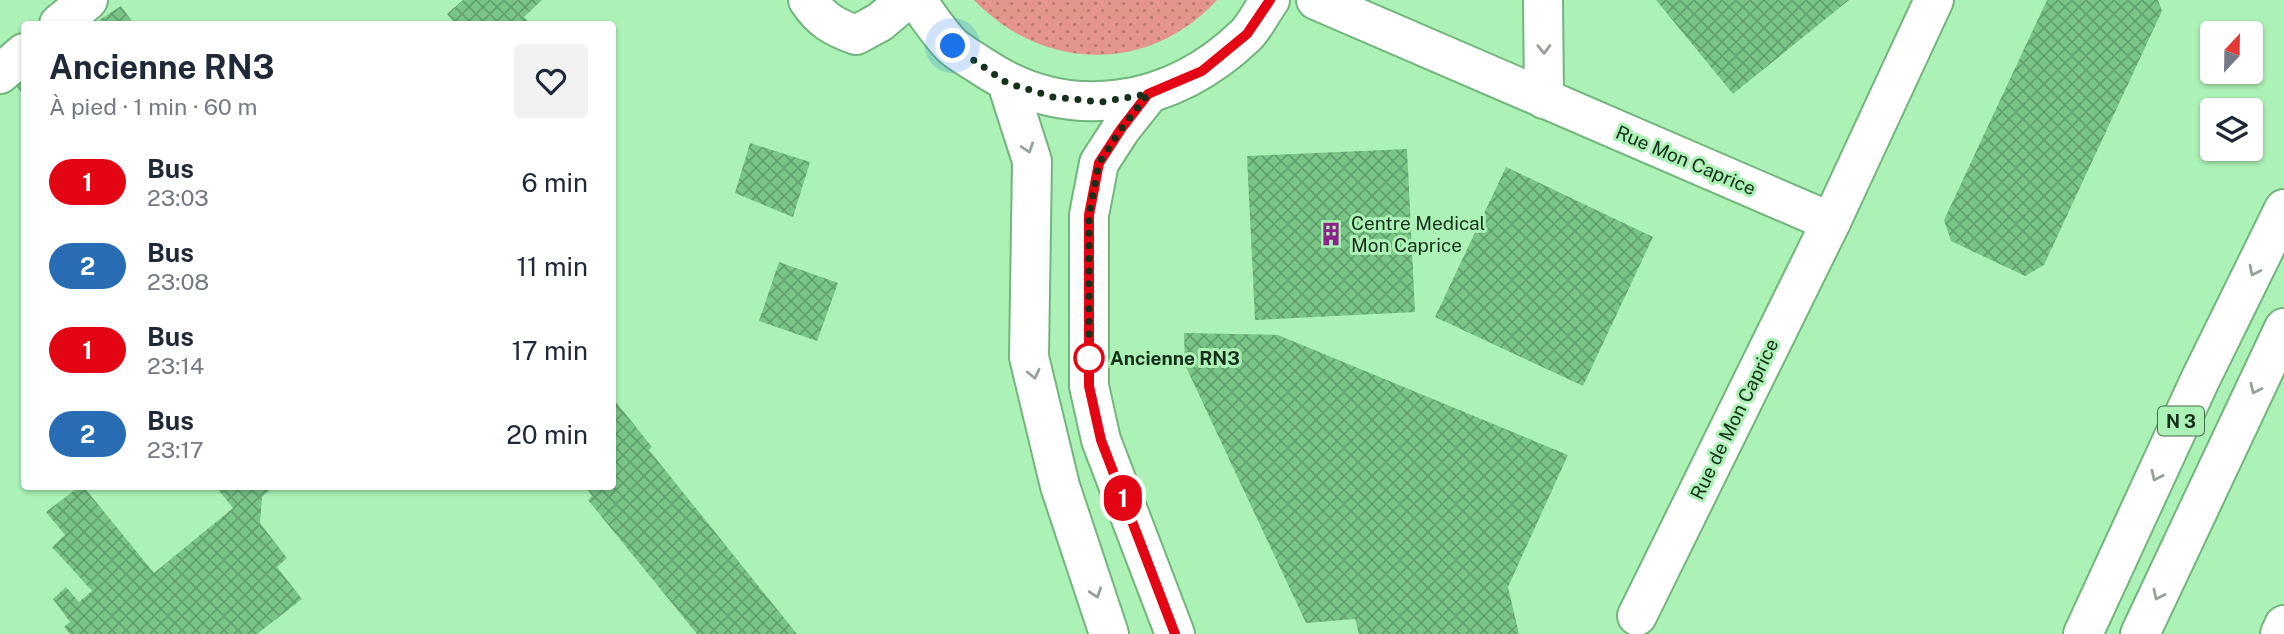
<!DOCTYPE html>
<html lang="fr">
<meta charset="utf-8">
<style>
:root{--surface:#fff;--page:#f2f2f3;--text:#1f2937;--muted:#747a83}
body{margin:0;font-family:"Public Sans",sans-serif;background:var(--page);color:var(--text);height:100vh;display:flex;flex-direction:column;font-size:26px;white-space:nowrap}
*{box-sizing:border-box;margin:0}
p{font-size:23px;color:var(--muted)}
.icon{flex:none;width:38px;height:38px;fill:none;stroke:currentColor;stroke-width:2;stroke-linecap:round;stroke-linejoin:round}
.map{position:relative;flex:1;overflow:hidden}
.side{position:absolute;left:21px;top:21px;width:595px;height:469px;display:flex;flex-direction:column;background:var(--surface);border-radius:7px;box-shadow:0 2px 5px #0004}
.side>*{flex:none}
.badge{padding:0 14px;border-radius:23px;font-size:24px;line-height:46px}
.needle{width:46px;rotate:22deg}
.fabs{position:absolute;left:2200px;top:21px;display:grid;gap:14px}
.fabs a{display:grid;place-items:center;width:63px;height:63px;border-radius:7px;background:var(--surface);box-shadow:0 2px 5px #0004;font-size:35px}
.you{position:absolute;width:35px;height:35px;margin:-18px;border:5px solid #fff;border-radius:50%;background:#1a73e8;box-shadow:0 0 0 10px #1a73e833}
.map>.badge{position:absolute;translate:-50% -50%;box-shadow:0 0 0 4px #fff}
.round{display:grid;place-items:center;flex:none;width:74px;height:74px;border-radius:7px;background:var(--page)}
.summary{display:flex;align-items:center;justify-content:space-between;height:119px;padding:0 28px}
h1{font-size:33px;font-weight:700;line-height:52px}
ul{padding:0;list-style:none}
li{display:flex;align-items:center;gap:21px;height:84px;padding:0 28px}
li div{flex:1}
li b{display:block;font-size:26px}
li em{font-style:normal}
li .badge{min-width:77px;font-weight:700;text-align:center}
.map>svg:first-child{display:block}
.grass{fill:url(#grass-dots)}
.building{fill:url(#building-cross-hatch)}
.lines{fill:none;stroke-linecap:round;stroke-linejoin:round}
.minor-casing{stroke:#72b57d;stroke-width:42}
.major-casing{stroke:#72b57d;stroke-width:42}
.highway-casing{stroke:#72b57d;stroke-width:42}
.minor{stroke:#fff;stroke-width:38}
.major{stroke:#fff;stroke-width:38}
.highway{stroke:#fff;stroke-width:38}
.oneway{stroke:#96a298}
.line-casing{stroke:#fff;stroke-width:16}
.line{stroke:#e30513;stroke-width:10}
.walk{stroke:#16311b;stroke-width:7;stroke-dasharray:0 12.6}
.stop-dot{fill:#fff;stroke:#e30513;stroke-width:3.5}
.labels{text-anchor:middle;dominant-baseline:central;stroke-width:6;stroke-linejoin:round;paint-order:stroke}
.shield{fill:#acf1b6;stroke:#436b4a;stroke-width:2}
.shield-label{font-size:18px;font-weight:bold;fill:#16311b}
.street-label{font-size:19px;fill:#16311b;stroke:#acf1b6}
.poi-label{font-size:19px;fill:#16311b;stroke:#acf1b6;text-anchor:start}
.stop-label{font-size:19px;font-weight:bold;fill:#16311b;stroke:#acf1b6;text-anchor:start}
</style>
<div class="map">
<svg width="2284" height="634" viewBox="0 0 2284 634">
<defs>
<pattern id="grass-dots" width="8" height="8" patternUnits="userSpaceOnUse" patternTransform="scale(1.75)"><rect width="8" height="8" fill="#e5968a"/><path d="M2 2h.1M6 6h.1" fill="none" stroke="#b97b70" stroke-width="1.8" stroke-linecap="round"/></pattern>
<pattern id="building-cross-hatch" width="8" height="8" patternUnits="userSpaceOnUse" patternTransform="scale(1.75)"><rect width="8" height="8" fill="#79c587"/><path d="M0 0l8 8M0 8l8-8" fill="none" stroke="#62a16e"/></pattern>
</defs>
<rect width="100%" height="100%" fill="#acf1b6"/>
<path class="grass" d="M974 0H1217C1148 75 1042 71 974 0Z"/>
<g class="building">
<path d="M463 0H542L524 17 531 24H452L454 22 447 14Z"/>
<path d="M1656 0H1849L1733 94Z"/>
<path d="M2047 0H2158L2162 11 2044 265 2025 276 1951 241 1944 220Z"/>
<path d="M121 6 134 24H93Z"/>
<path d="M24 67V96L10 77Z"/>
<path d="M750 143 810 162 793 217 735 193Z"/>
<path d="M1407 149 1415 312 1255 320 1247 156Z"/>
<path d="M1506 167 1653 237 1583 386 1435 317Z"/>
<path d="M779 262 838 283 817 341 759 321Z"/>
<path d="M1184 333 1278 335 1568 455 1508 587 1519 634H1359L1355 619 1306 623 1185 365Z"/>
<path d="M612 397 652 447 649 450 797 634H697L588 500 592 496 585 486H612Z"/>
<path d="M80 486H83L154 573 233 508 215 486H274L262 497 260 523 287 558 277 567 302 599 257 634H70L64 627 70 622 53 599 66 587 79 602 92 591 52 547 65 535 46 512Z"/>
</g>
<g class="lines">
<g class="minor-casing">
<g id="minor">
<path d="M808 0C821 20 834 27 856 35L880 22 906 0"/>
<path d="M1316 0 1831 222 1934 0"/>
<path d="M1543 0 1544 99"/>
<path d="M59 24 88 0"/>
<path d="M0 74 24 53"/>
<path d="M1637 616 1831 222"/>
</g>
</g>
<g class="major-casing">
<g id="major">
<path d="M916 0C928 15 939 33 952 46 961 54 973 60 983 67 1070 125 1173 106 1246 35 1255 26 1262 11 1270 0"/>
<path d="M1007 83 1032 161 1029 357 1060 486 1109 634"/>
<path d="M1148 95 1121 129 1099 163 1089 215V386L1101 440 1175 634"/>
</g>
</g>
<g class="highway-casing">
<g id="highway">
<path d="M2083 634 2200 380 2284 209"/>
<path d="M2140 634 2284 328"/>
<path d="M2280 634 2284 625"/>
</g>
</g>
<use href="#minor" class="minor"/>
<use href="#major" class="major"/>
<use href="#highway" class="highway"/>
</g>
<defs><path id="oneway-chevron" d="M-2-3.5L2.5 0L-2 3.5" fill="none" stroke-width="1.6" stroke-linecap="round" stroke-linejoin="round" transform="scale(1.75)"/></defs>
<g class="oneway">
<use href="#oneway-chevron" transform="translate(1544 49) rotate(89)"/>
<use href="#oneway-chevron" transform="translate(1028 148) rotate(72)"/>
<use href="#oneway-chevron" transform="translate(2254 271) rotate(116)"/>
<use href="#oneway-chevron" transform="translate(1034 374) rotate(77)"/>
<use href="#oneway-chevron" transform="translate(2255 389) rotate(115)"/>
<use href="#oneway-chevron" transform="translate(2156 476) rotate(115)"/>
<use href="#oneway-chevron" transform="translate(1096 593) rotate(72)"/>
<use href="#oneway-chevron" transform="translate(2158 595) rotate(115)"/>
</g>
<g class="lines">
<g class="line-casing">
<path id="line" d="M1175 634 1101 440 1089 386V215L1099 163 1121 129 1148 94 1202 71 1247 34 1270 0"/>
</g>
<use href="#line" class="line"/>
<path class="walk" d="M953 46 1007 83 1053 97 1101 102 1148 94 1121 129 1099 163 1089 215V361V358"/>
</g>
<defs>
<g id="building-bare" transform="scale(1.89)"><path d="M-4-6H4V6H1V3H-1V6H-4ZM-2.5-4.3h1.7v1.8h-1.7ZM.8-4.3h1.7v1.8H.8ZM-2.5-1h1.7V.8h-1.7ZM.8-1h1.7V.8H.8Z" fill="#8b2389" stroke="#acf1b6" stroke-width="2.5" paint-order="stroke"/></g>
</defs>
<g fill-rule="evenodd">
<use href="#building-bare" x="1331" y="234"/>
</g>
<circle class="stop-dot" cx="1089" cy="358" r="14"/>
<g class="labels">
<rect class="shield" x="2158" y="406.5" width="46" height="29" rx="5"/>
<g class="shield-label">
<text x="2181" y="421">N 3</text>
</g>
<g class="street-label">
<text transform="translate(1686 160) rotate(23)">Rue Mon Caprice</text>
<text transform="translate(1734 419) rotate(-64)">Rue de Mon Caprice</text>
</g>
<g class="poi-label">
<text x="1351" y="223">Centre Medical<tspan x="1351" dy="22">Mon Caprice</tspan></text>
</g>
<g class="stop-label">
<text x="1110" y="358">Ancienne RN3</text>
</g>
</g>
</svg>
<div class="fabs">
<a><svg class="needle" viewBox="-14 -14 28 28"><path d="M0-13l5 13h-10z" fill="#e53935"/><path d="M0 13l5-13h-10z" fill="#747a83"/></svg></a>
<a><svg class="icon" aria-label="layers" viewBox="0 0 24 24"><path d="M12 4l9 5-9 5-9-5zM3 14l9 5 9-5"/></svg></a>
</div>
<div class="you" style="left:953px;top:46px"></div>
<b class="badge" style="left:1123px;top:498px;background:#e30513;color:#fff">1</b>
<section class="side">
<div class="summary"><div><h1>Ancienne RN3</h1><p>À pied · 1 min · 60 m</p></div><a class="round"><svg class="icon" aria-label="heart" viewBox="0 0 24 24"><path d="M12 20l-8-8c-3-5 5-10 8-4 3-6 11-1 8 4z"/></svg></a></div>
<ul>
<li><span class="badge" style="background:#e30513;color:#fff">1</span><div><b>Bus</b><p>23:03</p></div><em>6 min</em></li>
<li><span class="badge" style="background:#286db4;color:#fff">2</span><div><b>Bus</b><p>23:08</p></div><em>11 min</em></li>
<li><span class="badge" style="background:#e30513;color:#fff">1</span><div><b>Bus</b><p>23:14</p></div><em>17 min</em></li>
<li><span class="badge" style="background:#286db4;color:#fff">2</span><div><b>Bus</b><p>23:17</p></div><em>20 min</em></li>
</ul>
</section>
</div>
